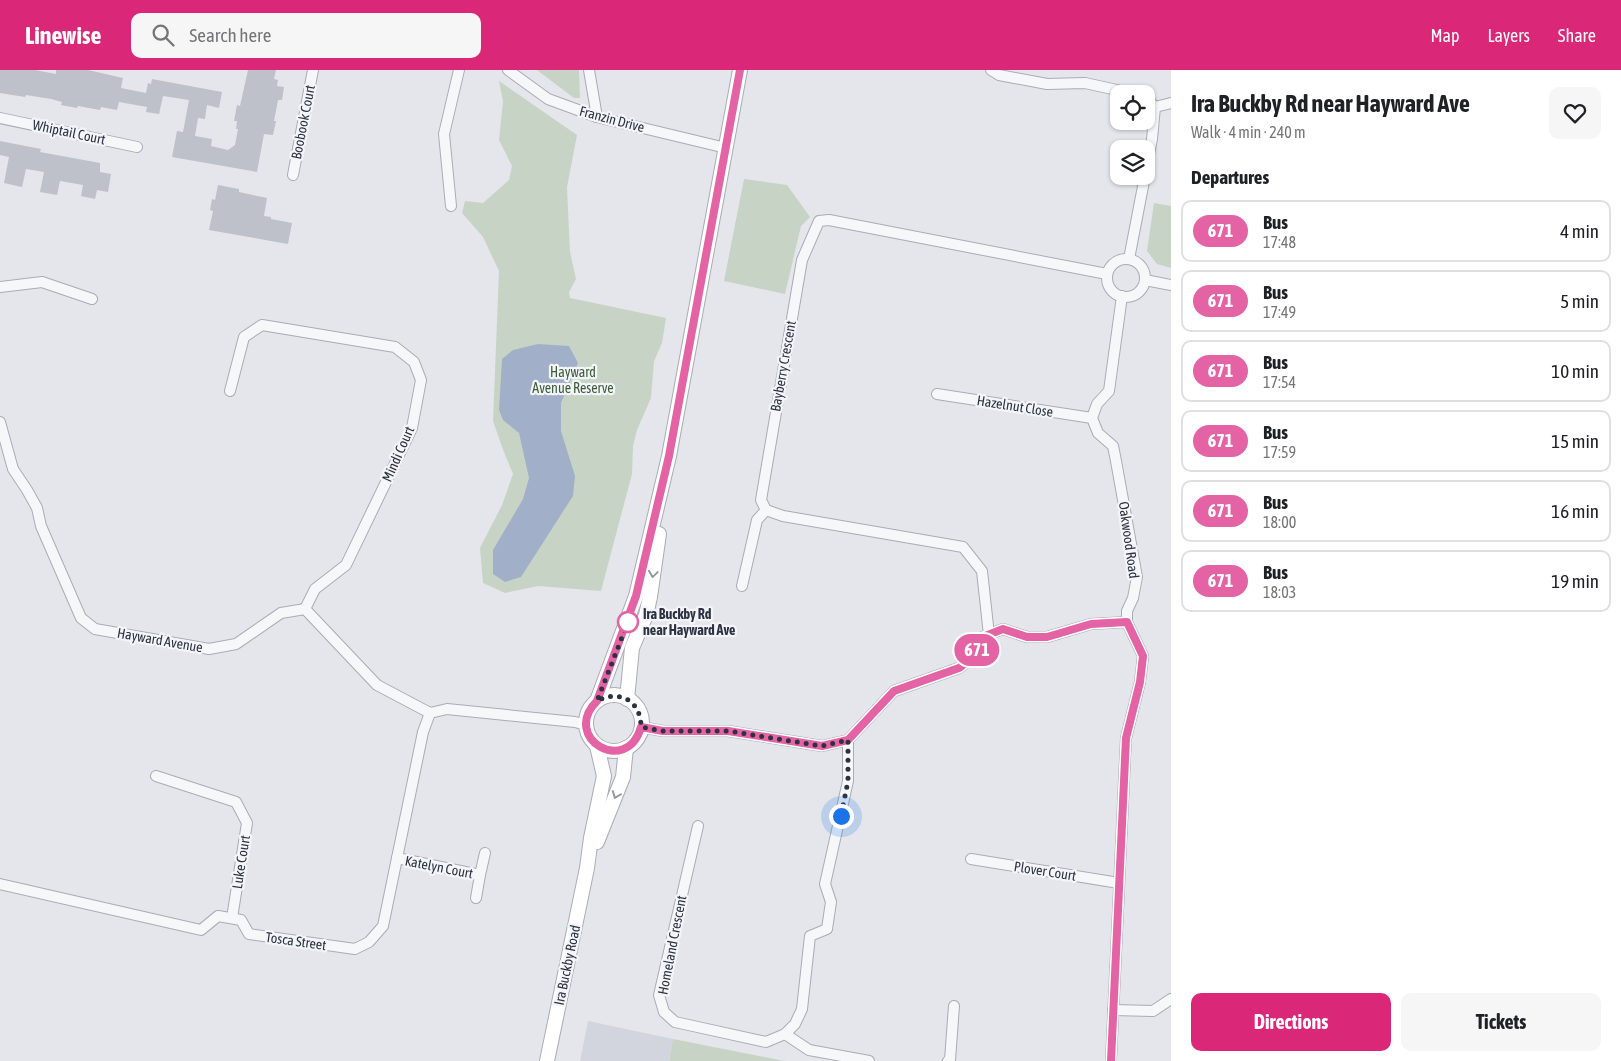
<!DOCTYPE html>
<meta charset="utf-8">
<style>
:root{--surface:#fff;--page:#f6f6f6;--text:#202124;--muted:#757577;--line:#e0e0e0;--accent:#db2777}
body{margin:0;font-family:"Asap Condensed",sans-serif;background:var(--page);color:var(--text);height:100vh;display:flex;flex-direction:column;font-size:19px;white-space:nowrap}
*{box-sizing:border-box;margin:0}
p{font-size:16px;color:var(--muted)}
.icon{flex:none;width:28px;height:28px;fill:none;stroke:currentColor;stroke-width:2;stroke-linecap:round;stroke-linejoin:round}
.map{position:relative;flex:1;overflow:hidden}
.side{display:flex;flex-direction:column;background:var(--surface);width:450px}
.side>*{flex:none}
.badge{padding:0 10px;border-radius:16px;font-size:18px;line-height:32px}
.buttons{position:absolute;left:1110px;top:15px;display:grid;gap:10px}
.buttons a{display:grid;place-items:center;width:45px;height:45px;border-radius:10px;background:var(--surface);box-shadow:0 1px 4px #0004;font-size:25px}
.you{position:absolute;width:25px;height:25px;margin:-12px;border:4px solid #fff;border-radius:50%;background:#1a73e8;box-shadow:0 0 0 8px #1a73e833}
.map>.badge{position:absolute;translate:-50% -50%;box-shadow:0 0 0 2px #fff}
h2{padding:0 20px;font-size:19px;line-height:45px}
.round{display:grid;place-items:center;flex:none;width:52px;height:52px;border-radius:10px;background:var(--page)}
.summary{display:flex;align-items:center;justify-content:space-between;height:85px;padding:0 20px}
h1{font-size:24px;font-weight:700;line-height:38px}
.primary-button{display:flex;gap:10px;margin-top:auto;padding:10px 20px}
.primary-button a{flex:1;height:58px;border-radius:10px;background:var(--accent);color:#fff;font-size:20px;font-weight:700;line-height:58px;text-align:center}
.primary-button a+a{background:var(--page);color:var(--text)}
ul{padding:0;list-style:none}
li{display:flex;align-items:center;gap:15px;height:62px;margin:0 10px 8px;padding:0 10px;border:2px solid var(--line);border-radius:10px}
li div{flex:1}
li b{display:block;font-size:19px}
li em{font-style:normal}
li .badge{min-width:55px;font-weight:700;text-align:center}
header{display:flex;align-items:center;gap:30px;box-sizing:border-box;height:70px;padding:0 25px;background:var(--accent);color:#fff}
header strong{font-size:24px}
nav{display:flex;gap:28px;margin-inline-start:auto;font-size:18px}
.search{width:350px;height:45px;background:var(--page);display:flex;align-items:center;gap:12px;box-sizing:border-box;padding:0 18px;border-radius:10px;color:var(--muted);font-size:19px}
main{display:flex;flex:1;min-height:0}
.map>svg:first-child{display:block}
.built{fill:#d2d5dd}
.green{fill:#c7d4c5}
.water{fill:#a1b0c8}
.building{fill:#bec1ca}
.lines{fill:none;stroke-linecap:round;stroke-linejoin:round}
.street-casing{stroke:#a9acb5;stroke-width:12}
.secondary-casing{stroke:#a9acb5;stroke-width:16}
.street{stroke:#f6f7f9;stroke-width:10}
.secondary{stroke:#fff;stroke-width:14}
.oneway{stroke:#9698a0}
.line-casing{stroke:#fff;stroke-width:11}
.line{stroke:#e463a4;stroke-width:8}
.walk{stroke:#2c3242;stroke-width:5;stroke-dasharray:0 9}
.stop-dot{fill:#fff;stroke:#e463a4;stroke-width:2.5}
.labels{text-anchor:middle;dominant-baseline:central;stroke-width:4.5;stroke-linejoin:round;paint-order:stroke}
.street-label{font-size:14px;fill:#2c3242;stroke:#f3f5f8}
.park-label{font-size:14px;fill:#3d5d3a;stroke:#f3f5f8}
.stop-label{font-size:14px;font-weight:bold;fill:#2c3242;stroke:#f3f5f8;text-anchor:start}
</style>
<header>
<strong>Linewise</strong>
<div class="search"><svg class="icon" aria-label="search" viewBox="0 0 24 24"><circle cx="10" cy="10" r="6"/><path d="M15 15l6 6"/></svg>Search here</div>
<nav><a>Map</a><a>Layers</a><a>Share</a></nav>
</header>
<main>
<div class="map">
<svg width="1171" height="991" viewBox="0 0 1171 991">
<rect width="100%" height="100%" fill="#e4e6eb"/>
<path class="built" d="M588 951 673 969 669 991H580Z"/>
<g class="green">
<path d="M537 0H579L580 28H574Z"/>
<path d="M499 11 577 65 567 117 570 182 576 209 569 222 570 228 666 248 662 273 654 291 651 328 637 360 633 376 632 404 601 521 538 516 505 523 483 513 480 478 502 435 513 404 502 377 493 351 499 201 483 167 462 143 465 131 483 133 509 110 512 96 499 70 503 31Z"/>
<path d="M744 109 787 115 810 147 801 156 785 224 724 211Z"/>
<path d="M1154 133 1171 136V198L1157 194 1147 181Z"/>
<path d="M673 969 785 991H669Z"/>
</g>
<path class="water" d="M538 274 569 276 578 293 561 333V361L575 406 573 426 521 507 505 512 493 504V480L523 429 529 408 519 363 503 350 499 340 502 289 513 280Z"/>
<g class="building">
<path d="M0 0H35L56 4V0H88L123 8 121 18 146 23 148 13 151 14 152 9 222 22 219 38 207 35 205 49 198 48 195 66 212 69 211 76 228 80 235 75 238 59H236L237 51H234L237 35 240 36 248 0H276L274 9 278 10 277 16 284 17 282 30H278L274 51H276L273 65 264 64 257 102 172 87 177 61 183 62 189 30 163 26 159 44 146 42 147 37 119 32 117 40 101 37 100 40 78 36 77 38 61 35 62 32 51 29 26 25 25 27 0 23Z"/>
<path d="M0 71 41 79 40 82 100 93V102L111 104 108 122 97 120 95 129 81 126 83 115 60 111 57 125 40 122 44 102 26 99 22 117 4 113 9 87 0 85Z"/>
<path d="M218 115 239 119V122L267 128 264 146 271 147V149L292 153 288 174 209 160 213 141 210 140 212 129 215 130Z"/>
</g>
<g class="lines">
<g class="street-casing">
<g id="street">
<path d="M508 0 548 29 597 47 726 78"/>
<path d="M589 0 597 47"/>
<path d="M991 0 999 5 1047 14 1085 13 1135 24"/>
<path d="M1146 28 1155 37 1152 69 1146 99"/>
<path d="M1155 37 1171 33"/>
<path d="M0 48 137 77"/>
<path d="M293 105 313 0"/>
<path d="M451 136 444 64 459 0"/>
<path d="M1129 189 1145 106"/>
<circle cx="1126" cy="208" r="19"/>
<path d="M1145 210 1171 215"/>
<path d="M0 217 42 212 92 229"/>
<path d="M230 321 244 267 262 255 395 277 414 292 421 310 412 358 346 495 315 519 305 539"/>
<path d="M937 324 1092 348"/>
<path d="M0 352 13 399 27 420 37 438 41 456 81 548 95 559 209 579 236 574 281 543 305 539 377 615 430 643 447 639 575 652 586 655"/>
<path d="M742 516 757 450 766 440"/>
<path d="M989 565 982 501 963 477 783 446 766 440 761 430 802 190 819 151 829 150 1107 204"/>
<path d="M641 657 663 661H728L822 676 848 670 894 621 959 598 975 586 980 568 1003 559 1027 567H1047L1091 554 1127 552"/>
<path d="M156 706 236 732 247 753 232 848"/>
<path d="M698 756 659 925 664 942 675 952 766 972 785 964 795 954 802 939 810 866 827 859 831 832 825 814 848 711V670"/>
<path d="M397 788 480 805 485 783"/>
<path d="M971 789 1119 813"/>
<path d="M0 814 201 860 218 846 241 850 249 864 355 879 369 872 383 856 423 662 430 643"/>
<path d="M476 828 480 805"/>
<path d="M1113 940 1153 941 1171 929"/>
<path d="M785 964 809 980 869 991"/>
<path d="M948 991 950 990 954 936"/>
<path d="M1111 991 1126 668 1140 612 1143 586 1127 552V541L1133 528 1137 507 1116 391 1113 376 1098 363 1092 348 1097 334 1109 321 1122 226"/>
</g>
</g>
<g class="secondary-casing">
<g id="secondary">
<circle cx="614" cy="653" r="28"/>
<path d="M627 629 632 578 646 545 650 527 659 464"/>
<path d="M597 631 636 526 669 386 740 0"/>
<path d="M597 772 623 707 626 678"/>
<path d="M547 991 587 798 591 768 604 706 597 676"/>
</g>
</g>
<use href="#street" class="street"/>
<use href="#secondary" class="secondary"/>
</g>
<defs><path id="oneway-chevron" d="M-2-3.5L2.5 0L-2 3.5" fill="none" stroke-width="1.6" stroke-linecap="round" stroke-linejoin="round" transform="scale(1.25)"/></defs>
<g class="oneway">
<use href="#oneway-chevron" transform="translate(653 504) rotate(98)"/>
<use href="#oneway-chevron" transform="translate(616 725) rotate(111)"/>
</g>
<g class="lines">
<g class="line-casing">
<path id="line" d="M740 0 669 386 636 526 597 631C560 668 627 707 641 657L663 661H728L822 676 848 670 894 621 959 598 975 586 980 568 1003 559 1027 567H1047L1091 554 1127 552 1143 586 1140 612 1126 668 1111 991"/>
</g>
<use href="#line" class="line"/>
<path class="walk" d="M628 552 597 631C620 619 641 631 641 657L663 661H728L822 676 848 670V711L841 746"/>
</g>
<circle class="stop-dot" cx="628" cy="552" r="10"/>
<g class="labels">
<g class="street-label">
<text transform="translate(612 49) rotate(15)">Franzin Drive</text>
<text transform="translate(303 52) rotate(-79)">Boobook Court</text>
<text transform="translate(69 62) rotate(12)">Whiptail Court</text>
<text transform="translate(783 296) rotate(-80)">Bayberry Crescent</text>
<text transform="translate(1015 336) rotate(9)">Hazelnut Close</text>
<text transform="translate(398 384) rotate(-66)">Mindi Court</text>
<text transform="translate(1129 470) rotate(82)">Oakwood Road</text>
<text transform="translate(160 570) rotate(10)">Hayward Avenue</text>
<text transform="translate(241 792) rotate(-81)">Luke Court</text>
<text transform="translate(439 797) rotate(11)">Katelyn Court</text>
<text transform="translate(1045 801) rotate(9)">Plover Court</text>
<text transform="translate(296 871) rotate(8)">Tosca Street</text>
<text transform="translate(672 875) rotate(-79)">Homeland Crescent</text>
<text transform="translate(567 895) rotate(-78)">Ira Buckby Road</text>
</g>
<g class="park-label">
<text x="573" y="302">Hayward<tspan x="573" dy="16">Avenue Reserve</tspan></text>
</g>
<g class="stop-label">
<text x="643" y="544">Ira Buckby Rd<tspan x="643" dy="16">near Hayward Ave</tspan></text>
</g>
</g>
</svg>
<div class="buttons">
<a><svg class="icon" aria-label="locate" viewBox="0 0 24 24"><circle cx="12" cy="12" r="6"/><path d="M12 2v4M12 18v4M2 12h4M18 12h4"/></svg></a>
<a><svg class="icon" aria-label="layers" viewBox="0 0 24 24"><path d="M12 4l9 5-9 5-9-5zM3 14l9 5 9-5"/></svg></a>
</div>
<div class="you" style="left:841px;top:746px"></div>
<b class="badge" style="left:977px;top:580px;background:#e463a4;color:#fff">671</b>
</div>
<section class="side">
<div class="summary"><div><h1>Ira Buckby Rd near Hayward Ave</h1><p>Walk · 4 min · 240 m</p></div><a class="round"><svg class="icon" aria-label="heart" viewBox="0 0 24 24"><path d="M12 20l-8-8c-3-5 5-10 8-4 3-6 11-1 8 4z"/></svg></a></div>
<h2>Departures</h2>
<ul>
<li><span class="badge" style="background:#e463a4;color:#fff">671</span><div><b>Bus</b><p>17:48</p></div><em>4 min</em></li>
<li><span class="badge" style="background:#e463a4;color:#fff">671</span><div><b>Bus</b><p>17:49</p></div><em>5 min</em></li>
<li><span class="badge" style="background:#e463a4;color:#fff">671</span><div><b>Bus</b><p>17:54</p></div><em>10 min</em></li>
<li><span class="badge" style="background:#e463a4;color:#fff">671</span><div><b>Bus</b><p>17:59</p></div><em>15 min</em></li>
<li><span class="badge" style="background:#e463a4;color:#fff">671</span><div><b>Bus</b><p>18:00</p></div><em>16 min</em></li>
<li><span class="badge" style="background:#e463a4;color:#fff">671</span><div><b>Bus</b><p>18:03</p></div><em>19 min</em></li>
</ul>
<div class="primary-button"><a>Directions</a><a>Tickets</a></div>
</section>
</main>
